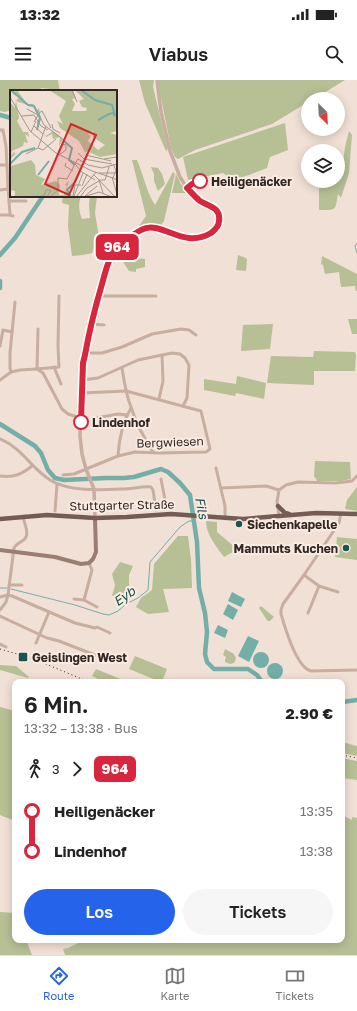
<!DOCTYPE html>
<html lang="de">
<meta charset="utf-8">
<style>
:root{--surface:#fff;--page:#f6f6f6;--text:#222;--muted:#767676;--line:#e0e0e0;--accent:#2563eb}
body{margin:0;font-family:"Golos Text",sans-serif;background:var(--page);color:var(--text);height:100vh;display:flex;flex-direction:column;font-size:15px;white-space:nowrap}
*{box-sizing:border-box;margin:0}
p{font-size:13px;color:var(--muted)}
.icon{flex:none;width:22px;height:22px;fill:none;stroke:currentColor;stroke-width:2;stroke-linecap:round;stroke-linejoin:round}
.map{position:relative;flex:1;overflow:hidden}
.side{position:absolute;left:12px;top:599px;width:333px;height:264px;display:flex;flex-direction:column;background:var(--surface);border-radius:8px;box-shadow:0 2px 10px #0003}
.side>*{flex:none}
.badge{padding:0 8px;border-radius:6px;font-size:14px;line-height:26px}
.needle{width:26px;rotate:156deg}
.fabs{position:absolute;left:301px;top:12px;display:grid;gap:8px}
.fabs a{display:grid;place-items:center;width:44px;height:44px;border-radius:50%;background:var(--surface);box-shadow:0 2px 10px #0003;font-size:20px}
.map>.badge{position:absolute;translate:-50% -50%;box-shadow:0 0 0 2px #fff}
.legs{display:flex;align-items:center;gap:6px;height:44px;padding:0 12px;font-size:13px}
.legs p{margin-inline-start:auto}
.overview{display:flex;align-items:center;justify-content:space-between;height:68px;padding:0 12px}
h1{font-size:22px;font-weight:600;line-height:30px}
.button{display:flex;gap:8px;margin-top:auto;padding:8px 12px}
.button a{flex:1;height:46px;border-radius:24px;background:var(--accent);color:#fff;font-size:16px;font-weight:600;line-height:46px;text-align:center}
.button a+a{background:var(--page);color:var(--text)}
ul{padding:0 12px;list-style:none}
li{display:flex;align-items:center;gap:14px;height:40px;font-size:15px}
li i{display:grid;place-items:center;width:6px;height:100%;margin:0 5px;background:currentColor}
li i::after{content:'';width:10px;height:10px;margin:-5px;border:3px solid;border-radius:50%;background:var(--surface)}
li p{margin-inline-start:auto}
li:first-child i{background:linear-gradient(#0000 50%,currentColor 0)}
li:last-child i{background:linear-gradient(currentColor 50%,#0000 0)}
.status{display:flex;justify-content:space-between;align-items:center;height:28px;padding:0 20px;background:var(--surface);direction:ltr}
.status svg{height:11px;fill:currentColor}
header{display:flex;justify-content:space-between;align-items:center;height:52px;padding:0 12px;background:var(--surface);font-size:18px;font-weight:600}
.dock{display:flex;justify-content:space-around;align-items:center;height:56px;border-top:1px solid var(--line);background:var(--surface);font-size:11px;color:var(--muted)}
.dock a{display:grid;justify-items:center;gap:2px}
.dock .on{color:var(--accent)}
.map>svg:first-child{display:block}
.green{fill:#b7bf95}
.water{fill:#74aea9}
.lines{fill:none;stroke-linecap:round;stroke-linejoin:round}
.stream{stroke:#74aea9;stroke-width:1}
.river{stroke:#74aea9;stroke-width:4.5}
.minor{stroke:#c8aea1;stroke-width:3}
.tertiary{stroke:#c8aea1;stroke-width:3.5}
.secondary{stroke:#9c7d73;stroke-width:4}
.primary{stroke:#755b55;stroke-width:4.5}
.rail{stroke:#332724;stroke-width:1;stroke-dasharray:1 3;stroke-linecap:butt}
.line-1-casing{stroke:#fff;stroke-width:9}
.line-1{stroke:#d7263d;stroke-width:6}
.stop-1-dot{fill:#fff;stroke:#d7263d;stroke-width:2}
.poi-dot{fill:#195451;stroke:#f9ebe1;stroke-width:1.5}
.labels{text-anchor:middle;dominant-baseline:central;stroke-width:4;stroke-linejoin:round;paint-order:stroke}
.stop-label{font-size:12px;font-weight:bold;fill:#332724;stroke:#f9ebe1;text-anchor:start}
.street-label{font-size:12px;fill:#332724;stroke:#f9ebe1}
.poi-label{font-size:12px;font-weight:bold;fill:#332724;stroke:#f9ebe1;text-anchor:start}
.water-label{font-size:13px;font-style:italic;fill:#195451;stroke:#f9ebe1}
.inset-river{fill:none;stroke:#74aea9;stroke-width:2}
.inset-road{fill:none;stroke:#a5968e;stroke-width:1}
.view{fill:#d62828;fill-opacity:0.15;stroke:#d62828;stroke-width:2}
.inset-edge{fill:none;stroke:#332724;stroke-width:2}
</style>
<div class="status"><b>13:32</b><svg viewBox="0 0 49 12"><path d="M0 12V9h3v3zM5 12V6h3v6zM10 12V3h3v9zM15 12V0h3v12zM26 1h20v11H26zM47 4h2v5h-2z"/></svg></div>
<header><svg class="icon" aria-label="menu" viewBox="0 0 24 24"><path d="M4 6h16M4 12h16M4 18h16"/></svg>Viabus<svg class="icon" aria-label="search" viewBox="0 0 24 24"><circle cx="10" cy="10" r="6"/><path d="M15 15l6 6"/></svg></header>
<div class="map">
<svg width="357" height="875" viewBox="0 0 357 875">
<rect width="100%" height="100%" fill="#f1e0d5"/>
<g class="green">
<path d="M0 0H58L60 11H53L50 9 41 8 40 11H11V30L5 32 0 31Z"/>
<path d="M139 0H154L153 7 168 69 166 71 145 23Z"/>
<path d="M159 0H345L314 19H308V22L272 44 195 70 178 79 175 77 171 68 159 8Z"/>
<path d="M285 43 288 70 270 77 267 88 249 95 233 100 223 93 188 100 183 77Z"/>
<path d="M349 51 352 55 349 93 341 118 338 114C335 131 337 130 319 130V101H338V81L343 83 345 67Z"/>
<path d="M132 80H137C143 94 147 113 155 125L173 92 175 94 164 141 161 145C152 145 145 146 137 150V149L146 136Z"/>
<path d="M151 87 158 88 162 94 165 104 158 111 154 101V94Z"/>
<path d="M176 94 181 104 190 113H172Z"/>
<path d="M63 116H81C78 124 79 132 82 139L90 138 89 124 90 116H97L95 133 99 157 108 159 111 163 117 161 119 162 114 167 111 173 106 166 94 168 92 173 83 175 72 176 68 146 69 125 62 123Z"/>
<path d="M126 163 127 172 136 178 145 179V187L136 189V192L129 191 123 182 115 175 122 166Z"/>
<path d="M238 175 246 178 247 180 246 191 236 190Z"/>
<path d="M322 176 357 194V211H356L355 206 341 207 339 192 325 194 323 185 321 184Z"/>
<path d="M348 239H357V254H352Z"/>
<path d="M273 244 270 269 241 271 243 245Z"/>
<path d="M314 271 355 272 356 275 355 291H314V305L267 303 271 276 313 277Z"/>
<path d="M237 296 266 303 264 319 236 313 235 316 204 310V299L236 304Z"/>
<path d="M315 381 350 382 351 399 341 401H317L315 397H314Z"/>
<path d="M357 407V431L345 429 347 420Z"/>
<path d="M206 441 217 442V452L237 469V472L231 473 224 477C217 467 206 455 206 441Z"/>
<path d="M178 456H188L191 480 192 508 163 509 169 532 148 534 136 527 141 518 152 510 154 484Z"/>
<path d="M337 457 357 459V480L335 477Z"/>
<path d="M120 482 133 486 129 495V516H112L115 505 112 494Z"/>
<path d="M261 526 274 537 270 541H268L267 540 259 528Z"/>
<path d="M225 569 234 574 236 579 234 583 230 584 225 582V580L226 577 223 575Z"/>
<path d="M135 576 167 589 163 599 169 602H161L129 589Z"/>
<path d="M0 585 16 586 29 597 28 598 0 590Z"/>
<path d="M96 589 128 602H104L92 596Z"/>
<path d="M0 627 15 631V741L0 735Z"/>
<path d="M342 662 357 666V676L342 673Z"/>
<path d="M342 678 357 681V700L342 698Z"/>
<path d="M342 735 352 740V737L357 738V875H65L63 869 68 868 84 860H145L154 862 158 860H342Z"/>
<path d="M0 832 15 833V860H26L32 875H0Z"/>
</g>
<g class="water">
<path d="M232 512 245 519 241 527 228 521Z"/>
<path d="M228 524 238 530 233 540 223 534Z"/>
<path d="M218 545 228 550 225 558 214 553Z"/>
<path d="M248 556 259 561 249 582 238 576Z"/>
<circle cx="261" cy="580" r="8"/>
<circle cx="275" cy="591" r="8"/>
</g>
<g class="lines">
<g class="stream">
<path d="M357 163 355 166 357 173"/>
<path d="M0 508H7"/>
<path d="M11 509 75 525 103 534 109 535 118 531 126 524 138 518 148 510 150 482 180 447 189 441H194"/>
</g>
<g class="river">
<path d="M0 35 11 38"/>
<path d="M0 175 15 158 43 116"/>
<path d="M0 201V208"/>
<path d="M0 344 35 366 41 373 48 390 55 398 64 400 106 398H124L134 397 161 389 168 392 180 403 190 415 197 462 199 508 205 533 207 552 205 574 207 582 214 589H248L257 595 262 602"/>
<path d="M342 622 357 620"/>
</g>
<g class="minor">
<path d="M0 50H3L6 66 8 107 10 135 13 136"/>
<path d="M0 85H7"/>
<path d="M0 110 8 109"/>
<path d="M9 121H26"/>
<path d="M0 135H10"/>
<path d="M98 216H156"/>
<path d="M92 244 104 245"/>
<path d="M38 249 37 289 59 287 58 266 59 216"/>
<path d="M0 266 3 250 12 252"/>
<path d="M85 273H102L122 267 152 254 181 249 189 250 196 255"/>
<path d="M54 287 61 304"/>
<path d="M122 288C124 301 126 315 131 327 136 343 144 358 153 372"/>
<path d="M11 292 10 288V273L15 222"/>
<path d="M0 300 11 292 20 290 37 289 43 293 62 329 68 334 81 338"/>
<path d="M82 300 98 298 138 280 172 273 180 274 185 278 189 285 187 318 183 326"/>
<path d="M159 319 163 301 162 275"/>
<path d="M96 338 118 334 127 335"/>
<path d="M0 359C22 368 31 388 50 400 69 412 102 410 123 409 132 409 142 406 151 407L153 410 156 430"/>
<path d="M118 376C119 359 122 343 131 328"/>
<path d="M216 388 225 426V438"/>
<path d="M63 395 74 394 118 376 135 372 159 373 206 372 210 369 201 331 126 311 82 313"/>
<path d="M0 396C14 398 22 394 32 386"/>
<path d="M221 408 266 406 279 410"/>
<path d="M156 428 162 427 166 425 161 399"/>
<path d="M55 431 57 404"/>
<path d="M341 433 339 443 304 495 283 524 281 530V534C285 548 297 588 311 591L357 590"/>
<path d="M279 436 277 422 279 410 286 405 298 402 336 403 352 401 357 396"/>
<path d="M89 483 92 490 84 520 97 527"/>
<path d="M304 495 319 506 338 512"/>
<path d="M9 505H22"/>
<path d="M0 517 8 515 12 516 75 543 95 548 97 547 110 553"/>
<path d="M74 519 84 520"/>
<path d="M0 530 6 522 8 515 14 468C16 464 18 464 22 461 31 456 25 446 23 437"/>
<path d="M308 533 319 506"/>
<path d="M0 536 47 558 59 561 100 577"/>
<path d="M36 563 49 532"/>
<path d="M0 564 6 567"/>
</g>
<path class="tertiary" d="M95 438 94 409 86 389 82 374 80 356 83 283 98 216 110 179 115 170 121 163 144 149 154 148 181 157 189 158H197L206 155 214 150 218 145 219 140V135L215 129 199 120 187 108 180 97 170 71 161 32 157 0"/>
<path class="secondary" d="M0 470 55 477 81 484 89 483 93 479 96 472 95 438"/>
<g class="primary">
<path d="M278 426 285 433 289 434"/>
<path d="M0 439 47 435 95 438 127 437 171 434 243 439 316 433 357 434"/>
</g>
<g class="rail">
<path d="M0 569 34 579 89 602"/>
<path d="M342 675 357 678"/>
</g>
</g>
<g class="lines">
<g class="line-1-casing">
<path id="line-1" d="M81 342 83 283 85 275C89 252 95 228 102 204 105 193 108 180 114 170 121 162 132 155 141 150 162 139 182 170 211 153 215 150 219 146 219 141 221 127 208 126 200 121 195 117 191 112 187 108L192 104 200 101"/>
</g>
<use href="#line-1" class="line-1"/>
</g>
<g class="stop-1-dot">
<circle cx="200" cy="101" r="7"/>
<circle cx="81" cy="342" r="7"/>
</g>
<g class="poi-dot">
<circle cx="239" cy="444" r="4"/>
<circle cx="346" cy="468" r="4"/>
<rect x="18" y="572" width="10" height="10" rx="2"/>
</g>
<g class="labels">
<g class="stop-label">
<text x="211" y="101">Heiligenäcker</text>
<text x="92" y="342">Lindenhof</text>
</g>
<g class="street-label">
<text transform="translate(170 362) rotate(-2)">Bergwiesen</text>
<text transform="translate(122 425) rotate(-1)">Stuttgarter Straße</text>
</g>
<g class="poi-label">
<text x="247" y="444">Siechenkapelle</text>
<text x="338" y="468" text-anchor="end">Mammuts Kuchen</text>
<text x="32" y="577">Geislingen West</text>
</g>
<g class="water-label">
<text transform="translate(202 428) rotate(79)">Fils</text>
<text transform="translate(124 516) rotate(-35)">Eyb</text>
</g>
</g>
<g transform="translate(10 10)">
<rect width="107" height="107" fill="#f1e0d5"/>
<path d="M0 0H4V3L7 0 17 14H23L27 21 29 18 31 29 27 40 33 42 36 46 43 41 51 47 53 49 49 57 50 47 43 49 42 44 36 47 33 42 27 40V32L29 28 23 16 8 12 6 10 11 7 4 5ZM39 0 63 1 66 8 62 9 65 14 62 21H76L77 18 72 17 69 11 74 9 65 0H107V41L100 43 107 45V64L90 67 77 61 75 63 79 66 76 64 69 51 50 38 47 31 53 34 49 26 56 11ZM83 41V47L95 55 88 60 78 51 81 46 78 44ZM6 10 9 28 7 31 13 42H18L19 47 15 44 18 53 14 52 13 56 2 61 1 65 5 61 4 64 8 62 2 67 0 72V12L5 18ZM12 63 2 71 1 76 21 70 25 75 26 85 35 89 31 95 46 91 50 95 49 105H54L57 96 55 95 59 90 56 102H60L61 107H5V101L0 100V74L6 66Z" fill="#b7bf95" fill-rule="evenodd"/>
<path class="inset-river" d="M1 0 18 15 24 16 30 28 27 40M71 0 85 10 102 15 105 26M88 30 99 24 104 23V26M54 51 62 58 59 70 65 75M0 74 12 62 25 58M28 85 39 71M61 107 57 100 65 92 70 81"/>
<path class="inset-road" d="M62 0 67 12M0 7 20 41 46 63 82 81 103 88M17 19 28 25 24 32M29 23 32 21 41 38M29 25 34 35 42 41M12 26 24 25 31 36 38 40M42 34 43 39 50 43M24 36 33 44M41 40 55 51M21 42 26 31M28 58 33 60 46 49M68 63 74 69 102 74M16 64 28 58 36 36M49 65 56 60V55L52 54M76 65 101 71M94 69 107 67M66 72 68 69 78 75 92 78 107 74M56 73 55 76 63 81M65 74 72 82 85 90M103 74 106 80 103 88 107 90M89 83H107M84 85 89 90 93 103M102 87 107 104M89 90 105 107M89 90H95L99 77M72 96 77 84M63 106 65 95H71M64 106 73 83M75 106 87 96M20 107 34 106 36 100H41L37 107M40 107 48 100V88L57 89 66 72M66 107 86 82M70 107 77 98 89 91M73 107 89 102 102 107"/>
<path class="view" d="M61 34 86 45 59 105 35 94Z"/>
<rect width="107" height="107" class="inset-edge"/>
</g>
</svg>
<div class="fabs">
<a><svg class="needle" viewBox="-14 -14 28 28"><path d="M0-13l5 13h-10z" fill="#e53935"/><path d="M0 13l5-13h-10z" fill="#767676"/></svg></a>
<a><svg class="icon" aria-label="layers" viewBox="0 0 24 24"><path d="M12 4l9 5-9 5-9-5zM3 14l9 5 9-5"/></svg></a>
</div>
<b class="badge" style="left:117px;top:167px;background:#d7263d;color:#fff">964</b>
<section class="side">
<div class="overview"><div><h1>6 Min.</h1><p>13:32 – 13:38 · Bus</p></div><b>2.90 €</b></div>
<div class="legs"><svg class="icon" aria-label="walk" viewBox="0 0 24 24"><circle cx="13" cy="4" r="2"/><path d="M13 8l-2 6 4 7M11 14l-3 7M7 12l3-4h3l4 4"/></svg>3<svg class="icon" aria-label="forward" viewBox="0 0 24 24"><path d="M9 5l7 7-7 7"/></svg><b class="badge" style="background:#d7263d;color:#fff">964</b></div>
<ul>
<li><i style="color:#d7263d"></i><b>Heiligenäcker</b><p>13:35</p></li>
<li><i style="color:#d7263d"></i><b>Lindenhof</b><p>13:38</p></li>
</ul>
<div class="button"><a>Los</a><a>Tickets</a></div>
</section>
</div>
<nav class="dock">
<a class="on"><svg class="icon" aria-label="directions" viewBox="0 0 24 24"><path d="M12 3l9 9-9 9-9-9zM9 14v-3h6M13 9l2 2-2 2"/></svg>Route</a>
<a><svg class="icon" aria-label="map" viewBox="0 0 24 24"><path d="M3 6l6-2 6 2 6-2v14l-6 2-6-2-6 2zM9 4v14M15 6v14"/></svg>Karte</a>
<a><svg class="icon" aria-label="tickets" viewBox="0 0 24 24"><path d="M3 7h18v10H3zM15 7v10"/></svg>Tickets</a>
</nav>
